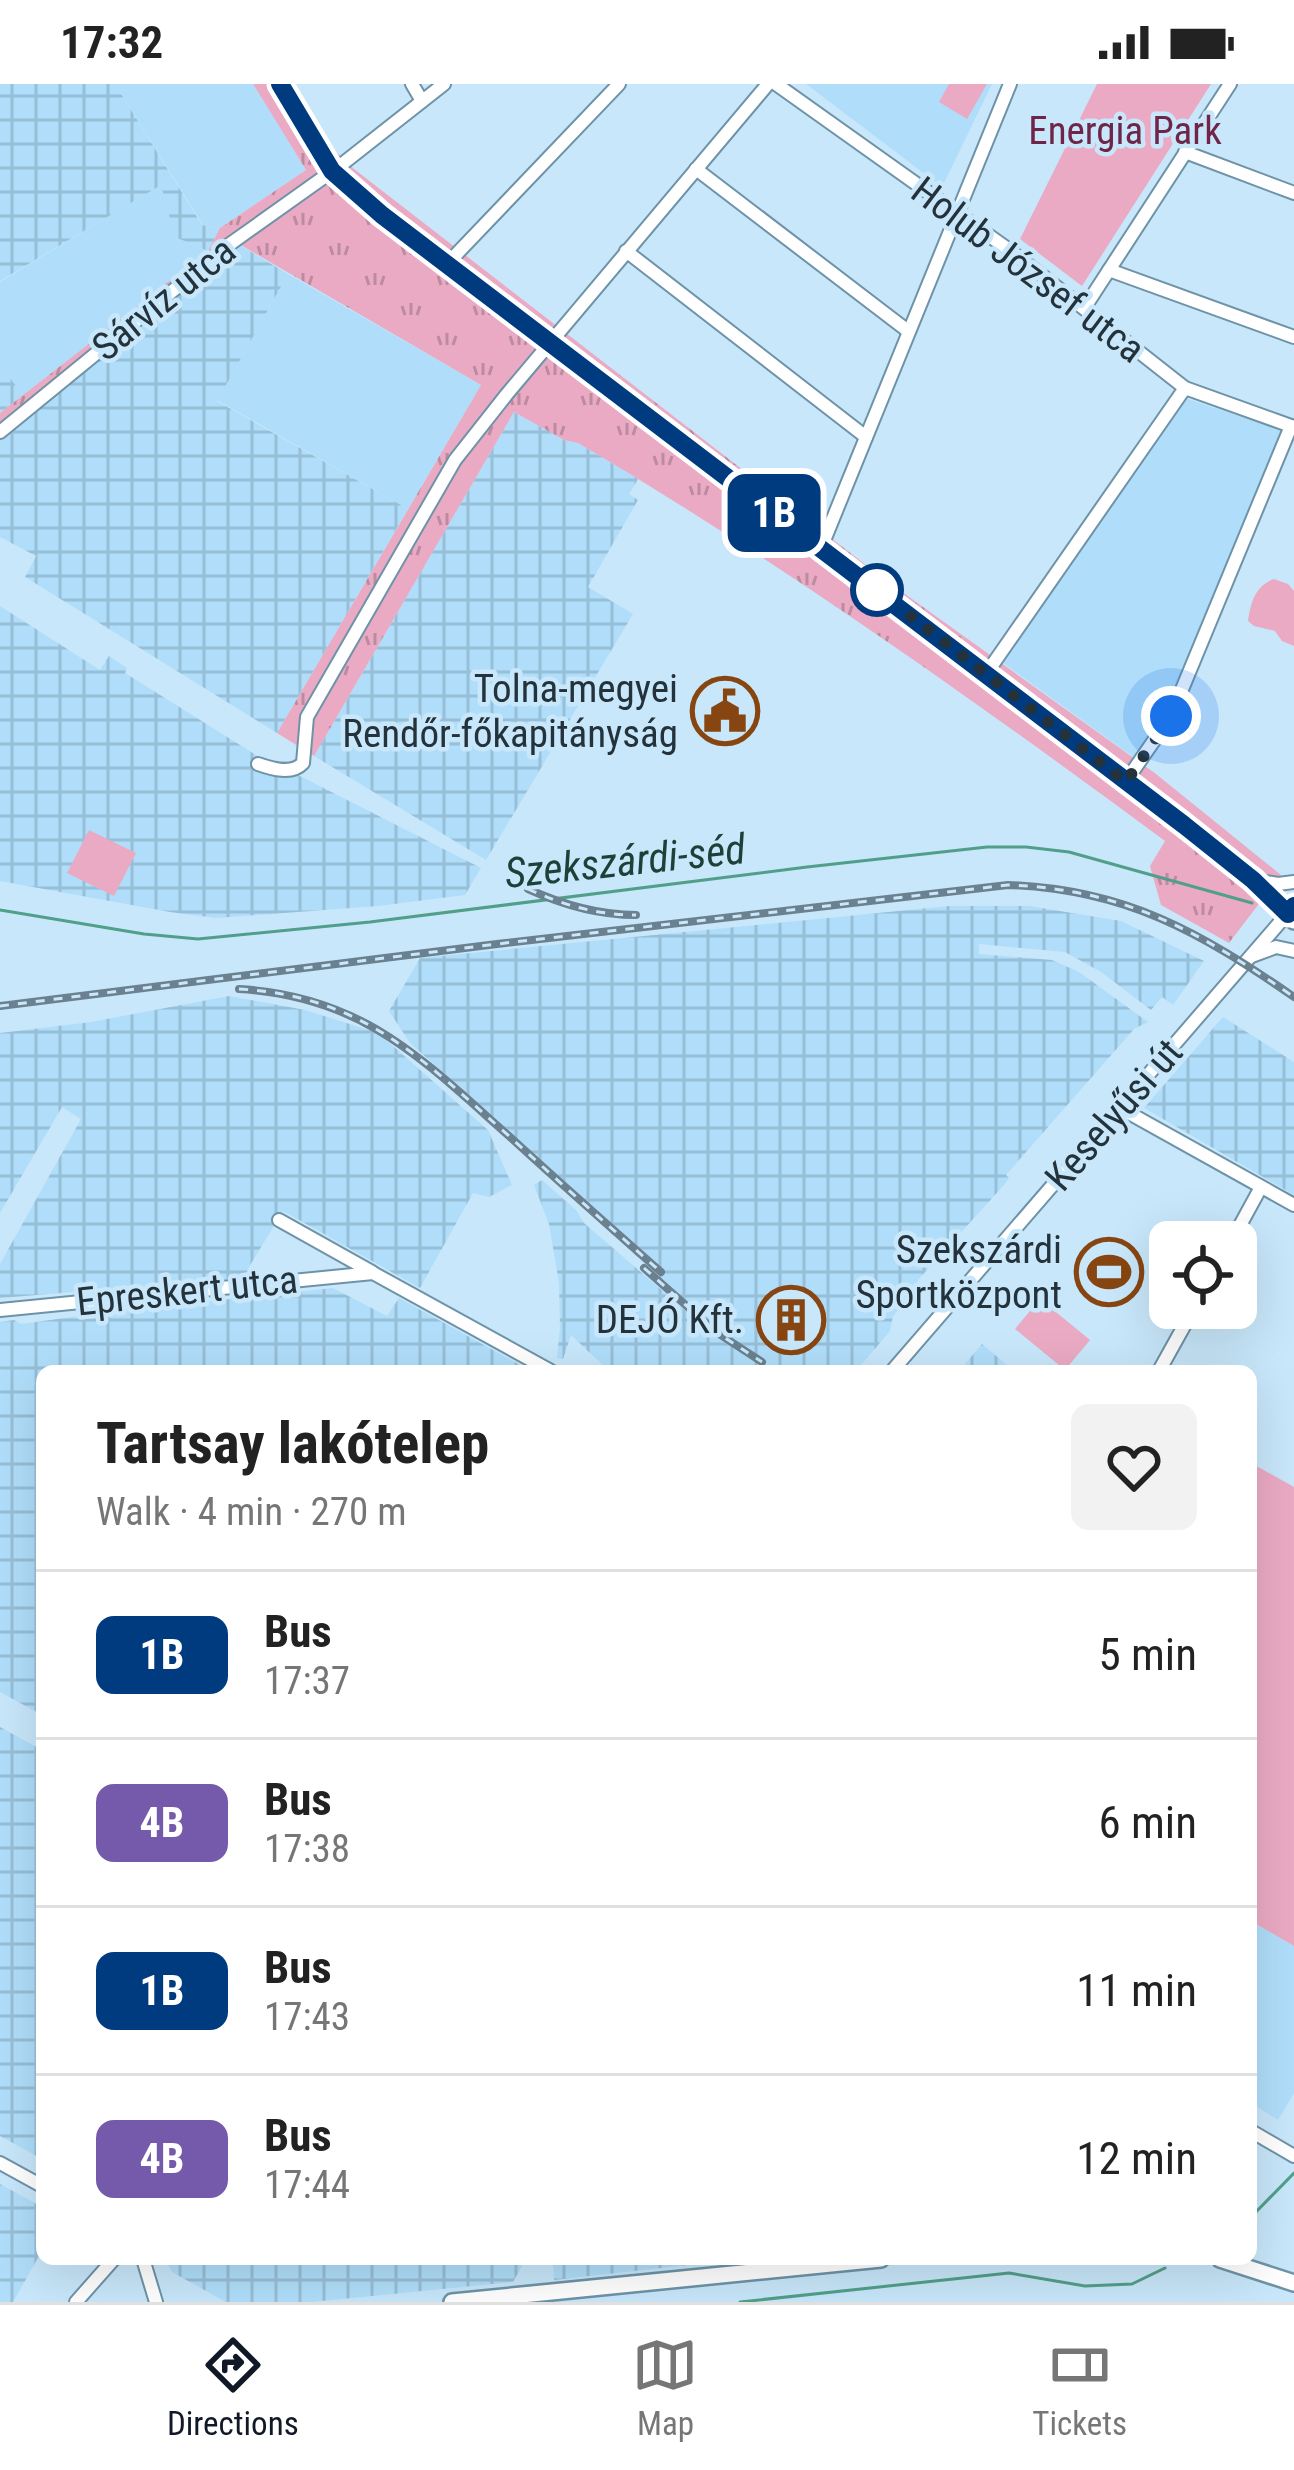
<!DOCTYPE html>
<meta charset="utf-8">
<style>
:root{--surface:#fff;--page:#f2f2f2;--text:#222;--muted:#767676;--line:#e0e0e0;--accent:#111827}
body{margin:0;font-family:"Roboto Condensed",sans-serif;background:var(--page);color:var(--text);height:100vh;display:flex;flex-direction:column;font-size:45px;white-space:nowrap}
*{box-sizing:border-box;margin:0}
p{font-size:39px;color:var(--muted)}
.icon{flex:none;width:66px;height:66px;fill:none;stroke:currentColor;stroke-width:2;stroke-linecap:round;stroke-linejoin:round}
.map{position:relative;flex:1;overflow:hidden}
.drawer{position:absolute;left:36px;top:1281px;width:1221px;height:900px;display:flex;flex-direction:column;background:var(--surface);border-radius:18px;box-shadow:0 12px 48px #0002}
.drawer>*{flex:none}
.badge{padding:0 24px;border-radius:18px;font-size:42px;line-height:78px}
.fabs{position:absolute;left:1149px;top:1137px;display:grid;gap:24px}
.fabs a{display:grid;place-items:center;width:108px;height:108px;border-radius:18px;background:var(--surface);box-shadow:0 12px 48px #0002;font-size:60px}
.you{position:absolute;width:60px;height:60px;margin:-30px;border:9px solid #fff;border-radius:50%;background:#1a73e8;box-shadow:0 0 0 18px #1a73e833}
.map>.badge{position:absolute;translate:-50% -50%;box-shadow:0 0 0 6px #fff}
.round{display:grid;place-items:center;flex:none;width:126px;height:126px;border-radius:18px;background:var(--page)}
.head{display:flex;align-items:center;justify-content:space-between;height:204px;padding:0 60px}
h1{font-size:57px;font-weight:700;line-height:90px}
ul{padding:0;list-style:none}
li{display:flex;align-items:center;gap:36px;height:168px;padding:0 60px;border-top:3px solid var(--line)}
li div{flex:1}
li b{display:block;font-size:45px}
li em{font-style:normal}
li .badge{min-width:132px;font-weight:700;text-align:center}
.status{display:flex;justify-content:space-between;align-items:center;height:84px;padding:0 60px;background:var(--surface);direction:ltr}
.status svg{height:33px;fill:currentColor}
.tabs{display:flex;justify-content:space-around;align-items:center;height:168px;border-top:3px solid var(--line);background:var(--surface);font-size:33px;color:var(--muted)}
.tabs a{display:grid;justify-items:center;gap:6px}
.tabs .selected{color:var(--accent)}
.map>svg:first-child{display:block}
.built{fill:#b0defa}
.industrial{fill:url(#industrial-grid)}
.grass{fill:url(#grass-tufts)}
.park{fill:#eaaac3}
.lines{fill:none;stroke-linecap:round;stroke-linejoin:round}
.stream{stroke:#519f8a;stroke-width:3}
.minor-casing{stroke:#6e93a8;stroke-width:16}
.major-casing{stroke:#6e93a8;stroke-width:20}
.minor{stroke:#fff;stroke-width:12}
.major{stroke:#fff;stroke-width:15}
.rail-casing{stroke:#6b818f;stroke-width:8}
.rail{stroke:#c8e7fa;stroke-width:3;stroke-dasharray:9;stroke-linecap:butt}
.line-casing{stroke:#fff;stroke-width:27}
.line{stroke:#003b80;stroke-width:18}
.walk{stroke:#23323b;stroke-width:12;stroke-dasharray:0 21.6}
.stop-dot{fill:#fff;stroke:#003b80;stroke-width:6}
.labels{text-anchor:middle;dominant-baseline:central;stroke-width:9;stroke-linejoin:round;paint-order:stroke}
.park-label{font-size:39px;fill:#6f2448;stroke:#c8e7fa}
.street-label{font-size:39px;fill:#23323b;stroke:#c8e7fa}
.poi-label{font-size:39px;fill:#23323b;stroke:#c8e7fa;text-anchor:end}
.water-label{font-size:42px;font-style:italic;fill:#1d4138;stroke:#c8e7fa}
</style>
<div class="status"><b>17:32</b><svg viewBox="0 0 49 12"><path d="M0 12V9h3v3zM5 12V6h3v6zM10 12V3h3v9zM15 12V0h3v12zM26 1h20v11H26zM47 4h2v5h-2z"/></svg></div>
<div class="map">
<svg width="1294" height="2218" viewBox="0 0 1294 2218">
<defs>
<pattern id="industrial-grid" width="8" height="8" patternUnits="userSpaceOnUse" patternTransform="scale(3)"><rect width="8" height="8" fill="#b0defa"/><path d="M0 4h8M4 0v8" fill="none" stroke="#97bfd7"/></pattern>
<pattern id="grass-tufts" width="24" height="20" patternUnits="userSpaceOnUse" patternTransform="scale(3)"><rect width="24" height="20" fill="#eaaac3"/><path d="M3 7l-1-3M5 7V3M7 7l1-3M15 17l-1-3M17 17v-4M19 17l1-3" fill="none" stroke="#bd8ba0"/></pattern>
</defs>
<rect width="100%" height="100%" fill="#c8e7fa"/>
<g class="built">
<path d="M115 0H253L306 86 220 144 203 141Z"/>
<path d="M806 0H992L942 103Z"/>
<path d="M162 100 175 153 208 167 23 311 0 281V198Z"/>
<path d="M288 190 481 301 408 425 217 316Z"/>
<path d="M1185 314 1283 347 1165 635 1136 675 999 576Z"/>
<path d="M1251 1837 1294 1862V2009L1278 2036 1251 2019Z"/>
</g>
<g class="industrial">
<path d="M0 0H115L202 141 220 144 208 167 175 153 161 101 0 197Z"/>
<path d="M238 160 288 190 217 317 408 425 277 649 25 493 36 472 0 453V357Z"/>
<path d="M0 281 23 311 0 329Z"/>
<path d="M514 328 564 356 578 359 638 395 629 410 638 416 588 503 633 530 486 776 314 672Z"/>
<path d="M0 522 100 586 109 572 127 584 125 589 288 691H298L481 784 465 811 378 822 216 834 170 828 0 797Z"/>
<path d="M949 822H1029L1121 837 1204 877 1173 921 1162 913 1151 926 1101 888 1065 868 979 860V870L1052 876 1079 888 1148 938 1134 945 1006 1091 1009 1094 1004 1101 918 1196 915 1208 893 1232 890 1247 856 1287H609L571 1251 563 1275 557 1274 560 1244 559 1199 549 1140 534 1101 542 1096 576 1126 584 1139 715 1252 720 1247 593 1133 598 1127 410 959 389 927 420 874Z"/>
<path d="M229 912 305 926 375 948 384 954 488 1046 512 1101 489 1113 473 1109 420 1204 283 1127 249 1183 246 1194 0 1214V1180L81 1035 62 1023 0 1129V949L91 938Z"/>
<path d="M1223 933 1294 978V1111L1144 1024Z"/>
<path d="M333 1204 387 1232 399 1214 531 1287H42V1631L0 1608V1238L14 1236 21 1240 94 1230 105 1235 109 1228Z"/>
<path d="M982 1260 1014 1287H959Z"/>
<path d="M0 1643 42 1666V2075L0 2052Z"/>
<path d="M0 2100 42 2123V2167L13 2218H0Z"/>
<path d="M165 2175H526L513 2198 312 2218H226L172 2188Z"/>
<path d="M553 2175H742L554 2196Z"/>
</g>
<path class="grass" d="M253 0H295L334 66 354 85 884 495 1156 690 1281 791 1229 859 1161 821 1150 782 1165 757C974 616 782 479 578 359L564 356 514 328 314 672 277 649 481 301 239 160 0 357V329L208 167 220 144 306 86Z"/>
<g class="park">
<path d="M949 0H987L967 35 939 18Z"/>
<path d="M1097 0H1211L1082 202 1020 155Z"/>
<path d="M1274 495 1288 500 1294 507V562L1282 557 1275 547 1254 542 1248 537C1251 518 1255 502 1274 495Z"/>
<path d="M89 746 136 769 114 812 67 789Z"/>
<path d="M1040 1215 1090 1256 1065 1286 1015 1245Z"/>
<path d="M1251 1379 1294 1403V1862L1251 1837Z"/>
</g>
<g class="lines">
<g class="stream">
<path d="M0 826 144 850 198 855 370 838 807 783 987 763H1026L1069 768 1252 819"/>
<path d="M1251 2133 1294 2089"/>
<path d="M740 2218 1009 2189 1085 2202 1132 2200 1165 2184"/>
</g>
<g class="minor-casing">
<g id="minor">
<path d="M412 0 422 17"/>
<path d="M776 0 1012 168 1185 304 1294 343"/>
<path d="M1185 68 1294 109"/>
<path d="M696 85 908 247"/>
<path d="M626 167 866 353"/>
<path d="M447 180 619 0"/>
<path d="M1109 186 1294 253"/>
<path d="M1085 223 1230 0"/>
<path d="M0 348 230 160 341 81 444 0"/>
<path d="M821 464 1010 0"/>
<path d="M986 590 1185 304"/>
<path d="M258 680C272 685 292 691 303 679L307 633 455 376 507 310 768 0"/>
<path d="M1126 697 1171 632 1291 342"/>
<path d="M1254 796 1278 800 1294 798"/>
<path d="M1252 872 1276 863 1294 867"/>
<path d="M1120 1024 1294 1121"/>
<path d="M279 1136 372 1188"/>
<path d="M1231 1158 1261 1103"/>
<path d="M0 1226 373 1189 551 1287"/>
<path d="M892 1287 1294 822"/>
<path d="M1159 1287 1194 1224"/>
<path d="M1251 2047 1294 2072"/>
<path d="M0 2079 42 2102"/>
<path d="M143 2175 156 2218"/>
<path d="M76 2218 114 2175"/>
</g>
</g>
<g class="major-casing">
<g id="major">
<path d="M280 0 321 72 343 99 605 302 920 538 1184 741 1253 795 1294 837"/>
<path d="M1220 2175 1294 2199"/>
<path d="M452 2218 881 2175"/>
</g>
</g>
<use href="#minor" class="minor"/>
<use href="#major" class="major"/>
<g class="rail-casing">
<g id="rail">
<path d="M528 805C563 821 597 831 636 831"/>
<path d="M239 905C363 912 422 975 509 1052 559 1098 610 1143 661 1188"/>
<path d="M0 922 497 860 1008 801C1125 805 1200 848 1294 913"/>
<path d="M644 1184 716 1248 762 1278"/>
</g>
</g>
<use href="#rail" class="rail"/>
</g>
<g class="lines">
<g class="line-casing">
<path id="line" d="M280 0 332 87 382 131 1184 741 1253 796 1288 830 1294 822"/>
</g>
<use href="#line" class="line"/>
<path class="walk" d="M877 506 1126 698 1171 632"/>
</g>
<defs>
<g id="civic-ring" transform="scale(3.45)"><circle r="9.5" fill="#c8e7fa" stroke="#874611" stroke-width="1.5"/><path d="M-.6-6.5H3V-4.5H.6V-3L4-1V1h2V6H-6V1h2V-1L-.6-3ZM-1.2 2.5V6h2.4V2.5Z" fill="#874611"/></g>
<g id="stadium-ring" transform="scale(3.45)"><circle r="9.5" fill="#c8e7fa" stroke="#874611" stroke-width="1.5"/><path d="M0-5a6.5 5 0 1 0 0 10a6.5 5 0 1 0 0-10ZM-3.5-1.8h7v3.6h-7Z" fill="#874611"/></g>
<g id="building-ring" transform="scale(3.45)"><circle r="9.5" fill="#c8e7fa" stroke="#874611" stroke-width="1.5"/><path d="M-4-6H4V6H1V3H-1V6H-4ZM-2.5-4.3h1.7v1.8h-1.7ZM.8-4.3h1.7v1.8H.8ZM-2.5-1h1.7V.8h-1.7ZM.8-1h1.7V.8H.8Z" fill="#874611"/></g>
</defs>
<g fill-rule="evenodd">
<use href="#civic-ring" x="725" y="627"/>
<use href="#stadium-ring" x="1109" y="1188"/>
<use href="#building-ring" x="791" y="1236"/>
</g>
<circle class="stop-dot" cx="877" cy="506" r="24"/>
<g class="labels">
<g class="park-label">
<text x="1125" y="47">Energia Park</text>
</g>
<g class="street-label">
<text transform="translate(1028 186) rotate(37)">Holub József utca</text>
<text transform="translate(164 215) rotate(-39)">Sárvíz utca</text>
<text transform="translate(1114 1031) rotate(-49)">Keselyűsi út</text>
<text transform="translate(187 1207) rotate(-6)">Epreskert utca</text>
</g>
<g class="poi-label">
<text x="678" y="605">Tolna-megyei<tspan x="678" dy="45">Rendőr-főkapitányság</tspan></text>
<text x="1062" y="1166">Szekszárdi<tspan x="1062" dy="45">Sportközpont</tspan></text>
<text x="744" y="1236">DEJÓ Kft.</text>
</g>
<g class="water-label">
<text transform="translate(625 777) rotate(-6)">Szekszárdi-séd</text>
</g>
</g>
</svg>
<div class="fabs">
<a><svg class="icon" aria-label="locate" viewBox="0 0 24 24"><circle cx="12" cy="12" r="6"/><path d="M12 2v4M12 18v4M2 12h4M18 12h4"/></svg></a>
</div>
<div class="you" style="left:1171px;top:632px"></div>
<b class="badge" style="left:774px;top:429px;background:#003b80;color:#fff">1B</b>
<section class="drawer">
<div class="head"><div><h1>Tartsay lakótelep</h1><p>Walk · 4 min · 270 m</p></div><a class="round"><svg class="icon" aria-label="heart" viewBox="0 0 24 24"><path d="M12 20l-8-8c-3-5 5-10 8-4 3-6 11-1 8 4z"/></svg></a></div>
<ul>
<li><span class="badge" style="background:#003b80;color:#fff">1B</span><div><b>Bus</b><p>17:37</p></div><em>5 min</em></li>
<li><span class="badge" style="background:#755aab;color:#fff">4B</span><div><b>Bus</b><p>17:38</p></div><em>6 min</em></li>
<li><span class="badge" style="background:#003b80;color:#fff">1B</span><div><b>Bus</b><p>17:43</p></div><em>11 min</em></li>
<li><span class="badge" style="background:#755aab;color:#fff">4B</span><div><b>Bus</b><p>17:44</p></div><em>12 min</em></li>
</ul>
</section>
</div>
<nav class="tabs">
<a class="selected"><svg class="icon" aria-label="directions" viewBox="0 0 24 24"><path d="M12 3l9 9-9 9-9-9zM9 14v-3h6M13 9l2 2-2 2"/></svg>Directions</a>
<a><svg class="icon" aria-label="map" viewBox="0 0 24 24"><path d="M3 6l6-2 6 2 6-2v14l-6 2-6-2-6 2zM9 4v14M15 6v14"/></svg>Map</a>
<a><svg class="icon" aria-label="tickets" viewBox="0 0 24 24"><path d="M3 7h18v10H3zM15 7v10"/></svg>Tickets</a>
</nav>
